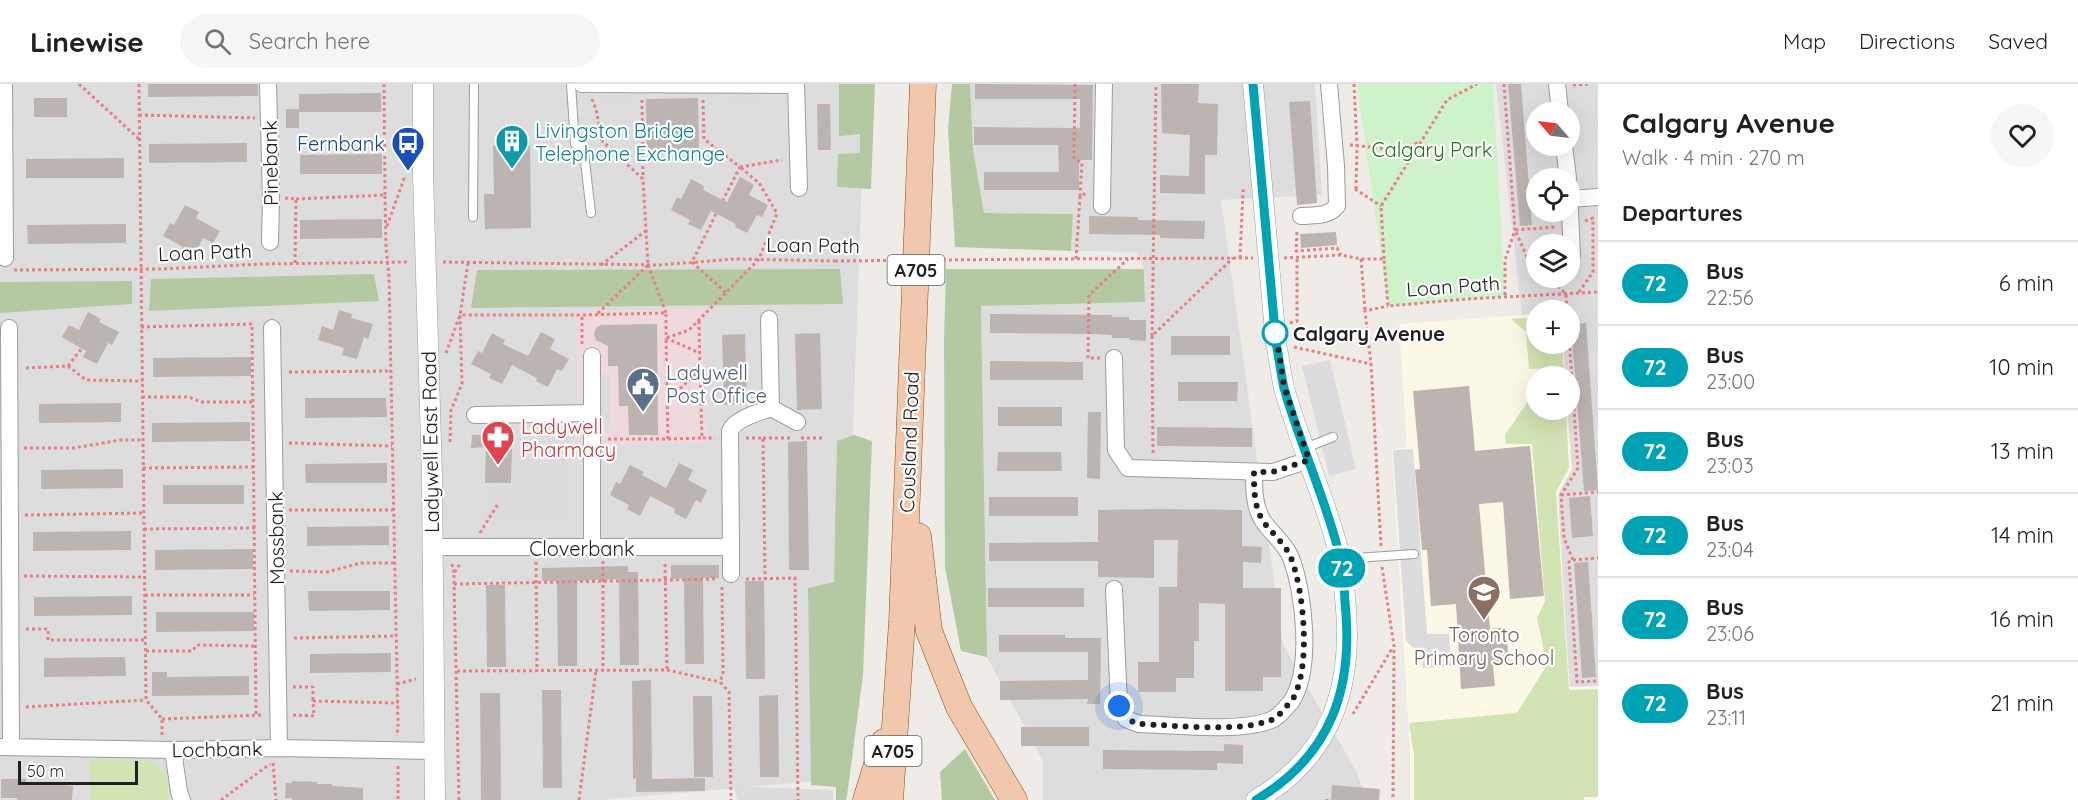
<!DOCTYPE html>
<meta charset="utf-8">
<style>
:root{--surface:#fff;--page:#f6f6f6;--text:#202124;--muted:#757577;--line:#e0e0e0}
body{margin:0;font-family:Quicksand,sans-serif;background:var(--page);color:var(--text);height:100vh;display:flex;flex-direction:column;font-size:22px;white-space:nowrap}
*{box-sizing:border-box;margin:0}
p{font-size:20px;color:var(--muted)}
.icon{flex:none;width:33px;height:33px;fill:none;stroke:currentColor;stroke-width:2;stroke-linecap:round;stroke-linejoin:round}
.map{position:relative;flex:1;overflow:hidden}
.panel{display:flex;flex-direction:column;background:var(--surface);width:480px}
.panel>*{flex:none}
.badge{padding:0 12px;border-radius:20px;font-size:21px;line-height:39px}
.needle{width:39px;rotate:298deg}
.controls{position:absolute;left:1526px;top:18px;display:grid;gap:12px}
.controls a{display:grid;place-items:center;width:54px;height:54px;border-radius:50%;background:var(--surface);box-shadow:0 6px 24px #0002;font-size:30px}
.scale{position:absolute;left:18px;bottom:15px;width:120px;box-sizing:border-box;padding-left:6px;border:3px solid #202020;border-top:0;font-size:16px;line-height:21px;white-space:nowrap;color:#202020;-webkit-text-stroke:4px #fff;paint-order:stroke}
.you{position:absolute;width:30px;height:30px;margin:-15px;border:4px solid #fff;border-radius:50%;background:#1a73e8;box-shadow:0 0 0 9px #1a73e833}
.map>.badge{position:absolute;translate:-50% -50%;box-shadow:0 0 0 3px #fff}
h2{padding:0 24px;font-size:22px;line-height:54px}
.round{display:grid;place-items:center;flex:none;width:63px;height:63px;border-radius:32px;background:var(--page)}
.summary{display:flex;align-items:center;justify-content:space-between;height:102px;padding:0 24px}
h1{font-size:28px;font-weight:700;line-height:45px}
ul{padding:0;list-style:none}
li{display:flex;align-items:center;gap:18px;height:84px;padding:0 24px;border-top:2px solid var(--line)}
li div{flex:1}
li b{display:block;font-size:22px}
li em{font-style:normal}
li .badge{min-width:66px;font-weight:700;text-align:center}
header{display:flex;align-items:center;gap:36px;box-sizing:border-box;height:84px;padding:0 30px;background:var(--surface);border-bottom:2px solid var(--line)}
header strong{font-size:28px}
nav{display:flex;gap:33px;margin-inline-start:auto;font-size:21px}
.search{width:420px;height:54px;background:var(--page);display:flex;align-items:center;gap:15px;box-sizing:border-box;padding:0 21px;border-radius:33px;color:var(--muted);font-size:22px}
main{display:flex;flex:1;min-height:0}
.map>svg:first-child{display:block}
.residential{fill:#dedddd;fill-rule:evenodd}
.commercial{fill:#eed9dc}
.education{fill:#fbf8e5}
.grass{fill:#d2e3b4}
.forest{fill:#b4c9a2}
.park{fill:#cef3cb}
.parking{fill:#dcdcdc}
.building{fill:#bcb4b1}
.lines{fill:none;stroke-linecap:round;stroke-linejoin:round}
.service-casing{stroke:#9d9d9d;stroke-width:10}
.minor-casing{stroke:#9d9d9d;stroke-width:18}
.tertiary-casing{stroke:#9d9d9d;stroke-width:21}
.primary-casing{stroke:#895013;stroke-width:27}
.path{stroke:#e97f85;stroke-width:3;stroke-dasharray:3 3;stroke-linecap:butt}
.service{stroke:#fff;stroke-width:8}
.minor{stroke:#fff;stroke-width:16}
.tertiary{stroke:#fff;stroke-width:20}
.primary{stroke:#f1c8ac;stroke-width:26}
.path-bridge{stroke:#e97f85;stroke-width:3;stroke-dasharray:3 3;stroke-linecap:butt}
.line-casing{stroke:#fff;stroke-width:14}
.line{stroke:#00a3b4;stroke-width:9}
.walk{stroke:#202020;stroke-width:6;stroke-dasharray:0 10.8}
.stop-dot{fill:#fff;stroke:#00a3b4;stroke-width:3}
.labels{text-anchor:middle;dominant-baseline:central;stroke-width:4.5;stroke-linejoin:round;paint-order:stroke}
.shield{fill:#fff;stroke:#636363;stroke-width:1.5}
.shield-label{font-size:18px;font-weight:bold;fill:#202020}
.culture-label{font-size:20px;fill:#0d838f;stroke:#fff;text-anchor:start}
.transit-label{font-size:20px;fill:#164399;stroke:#fff;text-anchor:end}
.park-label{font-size:20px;fill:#21721a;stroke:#fff}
.street-label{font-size:20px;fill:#202020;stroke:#fff}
.stop-label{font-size:20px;font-weight:bold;fill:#202020;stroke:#fff;text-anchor:start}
.service-label{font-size:20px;fill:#4e5e75;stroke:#fff;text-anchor:start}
.health-label{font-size:20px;fill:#be3a42;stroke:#fff;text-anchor:start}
.education-label{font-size:20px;fill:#785e54;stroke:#fff}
</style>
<header>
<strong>Linewise</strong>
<div class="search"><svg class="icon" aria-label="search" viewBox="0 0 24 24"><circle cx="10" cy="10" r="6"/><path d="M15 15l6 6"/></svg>Search here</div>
<nav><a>Map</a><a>Directions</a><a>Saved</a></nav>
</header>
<main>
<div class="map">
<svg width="1598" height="716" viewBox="0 0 1598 716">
<rect width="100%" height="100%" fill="#efece8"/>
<g class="residential">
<path d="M0 0H865L849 468 850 694 601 716H0Z"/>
<path d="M970 0H1315L1322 111 1221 116 1283 561 1357 688 1365 716H1043V677L987 573 981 222 1145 218 1144 185 1137 168 1071 167 1073 130 984 129 973 65Z"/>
<path d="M1496 0H1598V602L1570 604 1556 408 1567 326H1569V292H1565L1563 260H1569V226H1536V230L1522 231ZM1536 28H1569V62H1536ZM1536 94H1569V128H1536ZM1536 160H1569V194H1536Z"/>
</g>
<path class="commercial" d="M703 225 706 359 578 360 577 227Z"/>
<path class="education" d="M1536 230V260H1563L1565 292H1536V326H1567L1572 385 1558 410 1569 603 1598 602V716H1410V668L1392 365 1407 363 1399 240Z"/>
<g class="grass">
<path d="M1536 233V260H1562L1564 292H1547V284L1529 285 1526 248 1511 235Z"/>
<path d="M1536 312V326H1566L1569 384 1556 408 1569 606 1598 605V713H1584V716H1414V671L1409 639 1517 629 1547 581 1537 534 1545 517 1532 360H1506L1505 351 1531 313Z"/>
<path d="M89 675 150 676 165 687 169 716H91Z"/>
</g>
<g class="forest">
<path d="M839 0H875L871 105 837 103 838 70 860 69V50L839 52Z"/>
<path d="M952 0H970L973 65 984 129 1073 130 1071 167 955 163 948 45Z"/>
<path d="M840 185 843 220 471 224 477 186Z"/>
<path d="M946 185H1144L1145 218 981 222 987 573 961 567 945 483 944 256Z"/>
<path d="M374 190 379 217 149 227 151 195Z"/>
<path d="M132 197V220L0 229V198Z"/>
<path d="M854 351 872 357 863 591 847 712 846 716H836V703L811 701 808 504 834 498 837 357Z"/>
<path d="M965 665 995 716H942L940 688Z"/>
</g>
<path class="park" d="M1357 0H1493L1505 213 1388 222Z"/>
<g class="parking">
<path d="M588 0H757V20H729L728 8 634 9V21L588 23Z"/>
<path d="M1330 276 1356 385 1329 392 1302 282Z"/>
<path d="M595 290H610V346L594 345Z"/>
<path d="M566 360V437L484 440 485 403 513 402 515 362Z"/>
<path d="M1413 365 1427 550H1449L1451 582 1422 584 1421 566H1416L1406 557 1393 366Z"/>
<path d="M734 702 833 706V716H737Z"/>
</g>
<g class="building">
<path d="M148 0H258V12L148 13Z"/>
<path d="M975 0 1093 1 1092 76H1079V106H984V88H1059L1058 61H974V43L1080 44V15H975Z"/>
<path d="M1161 0H1199L1198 19 1218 20 1217 71H1205V110L1160 109V91L1189 92 1190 51 1162 49Z"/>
<path d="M1508 0H1521L1532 141 1520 142Z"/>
<path d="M381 9V28H299V44H286V25H299V10Z"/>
<rect x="34" y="14" width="33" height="19"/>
<path d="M698 14 699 69 647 70 646 15Z"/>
<path d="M1310 17 1317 119 1297 121 1289 18Z"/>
<path d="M817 20H830L831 66H818Z"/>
<path d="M247 59V78L149 79V60Z"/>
<path d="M530 61 531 144 485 145 484 110H494L493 62Z"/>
<path d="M382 70V90H300V71Z"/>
<path d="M124 74V94H26V75Z"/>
<path d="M740 93 754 101 749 111 768 121 762 133 757 131 747 149 735 143 736 140 711 127 701 146 688 140 690 136 671 126 677 113 681 115 691 95 704 102 703 106 727 118Z"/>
<path d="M185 121 199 128 196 134 220 147 213 159 203 154 194 172 181 166 183 163 163 152 170 139 174 141Z"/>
<path d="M1089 132 1138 133V136L1205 137 1204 155 1160 154V151L1089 150Z"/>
<path d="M382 135V154L300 155V136Z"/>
<path d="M126 140V159L28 160 27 141Z"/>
<path d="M1336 148 1337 161 1301 164 1300 150Z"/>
<path d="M339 226 352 230 351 234 373 240 368 255 364 253 357 275 342 271 344 264 318 256 322 242 333 246Z"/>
<path d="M88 228 101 235 99 238 119 248 112 261 108 259 97 280 83 273 86 267 62 253 69 241 79 246Z"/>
<path d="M990 230 1112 231V233H1129V236H1146V257L1129 256V254H1112V251L1096 250 990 249Z"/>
<path d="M1586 239 1598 406 1584 407 1571 240Z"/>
<path d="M657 240 658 351H629L628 322H619L618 282H608V262L596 256 594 250 596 244 601 241Z"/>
<path d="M541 248 555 255 550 265 569 275 562 287 557 285 548 303 536 297 537 294 512 281 502 300 489 294 491 290 471 280 478 267 482 269 492 249 505 256 503 260 528 272Z"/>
<path d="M820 249 822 325 797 326 795 250Z"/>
<path d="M745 250 747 320 724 321 722 251Z"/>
<rect x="1171" y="252" width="59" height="19"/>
<path d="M251 273V292L153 293V274Z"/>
<path d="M990 277 1083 278V296H990Z"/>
<path d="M1178 298H1238L1237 317H1178Z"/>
<path d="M1469 302 1475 367 1530 362 1544 512 1510 515 1503 418 1479 420 1490 545 1506 543 1509 581 1493 582 1495 602 1461 605 1456 520 1431 522 1427 466H1422L1415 386 1420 385 1413 307Z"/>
<path d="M305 314H386L387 333 305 334Z"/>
<path d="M121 319V338L39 339V320Z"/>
<rect x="998" y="323" width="64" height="19"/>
<path d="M1088 328H1101L1100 395 1087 394Z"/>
<path d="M250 338V357L152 358V339Z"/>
<path d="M1157 343 1252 344V363L1157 362Z"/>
<path d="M472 351H502L501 365H512L511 399H485L486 363 471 364Z"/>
<path d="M807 357 809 486H789L788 358Z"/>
<path d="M998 368H1061L1062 387H997Z"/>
<path d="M387 379V399H306L305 380Z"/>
<path d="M679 379 693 386 688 396 707 406 701 419 696 416 686 435 674 429 675 425 650 412 640 432 627 425 629 421 610 411 616 398 620 400 630 381 644 388 642 391 666 404Z"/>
<path d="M123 385V404L41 405V386Z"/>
<rect x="163" y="401" width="81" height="19"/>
<path d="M1590 412 1593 452 1572 454 1569 414Z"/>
<rect x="989" y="413" width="89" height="19"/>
<path d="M1159 425 1242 426V462L1262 463 1261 479 1243 478V504H1281V593H1263V607H1225V520L1199 519V557H1194V594H1176V608H1138V578H1159V503H1177L1178 456H1154V494L1098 493V477H989V459L1098 458V426Z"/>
<path d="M389 442V461L307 462V443Z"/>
<path d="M131 447V466L33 467V448Z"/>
<path d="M253 465V485L155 486V466Z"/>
<path d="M1588 478 1596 593 1582 594 1574 479Z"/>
<path d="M671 481H719V494H703L704 580H685L684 494 671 495Z"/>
<path d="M628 482V488H638L639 581H620L619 495 589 496 577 497V582H558L557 497H542V484Z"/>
<path d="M745 497H764L765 595H746Z"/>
<path d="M486 501H505L506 583H487Z"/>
<rect x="988" y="504" width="96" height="19"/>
<path d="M308 507H390V526L309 527Z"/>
<path d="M132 512V531L34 532V513Z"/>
<path d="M156 528H254V547L156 548Z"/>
<path d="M999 551H1065V554H1101L1100 620H1087L1088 615 1000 616V597L1088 596V568H999Z"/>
<path d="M391 569V588L310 589V570Z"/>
<path d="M125 573 126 592 44 593V574Z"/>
<path d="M152 588H167V593L249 592V611L152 612Z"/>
<path d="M651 596 652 695 705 694V707L636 708V694L633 695 632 597Z"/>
<path d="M542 606H561L562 704H543Z"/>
<path d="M480 609H500L501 716H481Z"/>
<path d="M778 611 779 693H760L759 612Z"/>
<path d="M693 612H712L713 693H694Z"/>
<rect x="1021" y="643" width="68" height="19"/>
<path d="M1224 660 1243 661V680L1217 679V686L1103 685V666L1224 667Z"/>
<path d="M1 695H26V698L73 702 72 716H17V714H1Z"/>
<path d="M292 697 317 698V700H332V702L363 704V716H292V714H285L286 699H292Z"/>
<path d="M1332 701 1380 705 1379 716H1331Z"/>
</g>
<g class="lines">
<g class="service-casing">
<g id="service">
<path d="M571 0 575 60H583L591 129"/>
<path d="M473 133 474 0"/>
<path d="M1305 364 1333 353"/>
<path d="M1341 475 1414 470"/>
</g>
</g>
<g class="minor-casing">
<g id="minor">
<path d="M4 0 5 174"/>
<path d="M268 0 271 114 270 158"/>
<path d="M582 0 796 1"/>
<path d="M796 0 799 104"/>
<path d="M1557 0 1560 28"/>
<path d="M1564 62 1568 94"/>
<path d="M1569 107 1572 172"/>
<path d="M1570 115 1598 113"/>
<path d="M1102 122 1104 0"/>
<path d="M1301 132C1314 131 1328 133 1337 122L1336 82 1329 0"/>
<path d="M9 244 11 662"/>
<path d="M272 244 279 664"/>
<path d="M592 272V464"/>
<path d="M1114 274 1116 366 1128 384 1273 388 1309 376"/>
<path d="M771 324 797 338"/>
<path d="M475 331 592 329"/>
<path d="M731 460V490"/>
<path d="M433 463H722L731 460 730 347C736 334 758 329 771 324L769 235"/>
<path d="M1114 505 1119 622 1126 635 1139 640C1175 641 1239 649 1271 636 1276 635 1278 631 1282 628 1285 625 1288 621 1291 618 1313 585 1304 508 1291 474 1285 459 1272 450 1263 437 1254 423 1254 405 1254 388"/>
<path d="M0 663 173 666 279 664 434 667"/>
<path d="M173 666 179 708 182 716"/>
</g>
</g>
<g class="tertiary-casing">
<g id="tertiary">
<path d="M423 0V90L432 392 435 716"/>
<path d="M1253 0 1276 259C1279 274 1281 290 1284 304 1300 361 1326 415 1340 473 1343 486 1344 500 1345 513 1354 600 1334 670 1256 716"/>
</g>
</g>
<g class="primary-casing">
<g id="primary">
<path d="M918 452 929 547 959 623 1014 716"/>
<path d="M866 716 884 658"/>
<path d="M890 716 902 538 923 0"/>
</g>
</g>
<g class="path">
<path d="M79 0 140 56"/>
<path d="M139 0 146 616 162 635V652"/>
<path d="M384 0 385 111"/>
<path d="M1075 0 1074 74 1082 79 1080 112"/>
<path d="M1354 0 1357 62 1356 106"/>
<path d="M1504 0 1515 146 1505 176V212"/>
<path d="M1573 1 1590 0"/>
<path d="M592 15 596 25 602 57 643 95 648 181 597 230"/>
<path d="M642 16 643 95"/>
<path d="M703 16 704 55 740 83 723 116"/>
<path d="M139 31 255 34"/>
<path d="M1350 61 1398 66 1420 58"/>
<path d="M740 83 782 76"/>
<path d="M1355 105 1381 122"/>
<path d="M285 114 296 115 295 180"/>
<path d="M296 115 385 111 386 162 389 193 398 641 397 652"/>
<path d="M716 130 692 178 726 209"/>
<path d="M387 142 405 92"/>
<path d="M1297 148 1296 167 1337 164 1341 171"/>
<path d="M1240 174 1243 107 1246 105"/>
<path d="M1284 174 1341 171 1361 175H1384L1388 222 1467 215 1598 208"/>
<path d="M1047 175 1253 174"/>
<path d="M1076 175 1080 112 1087 109"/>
<path d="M1361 175 1365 227"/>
<path d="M1384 175 1381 122 1447 16 1477 0"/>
<path d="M443 178 659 181 735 175 835 177"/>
<path d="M601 181 647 146"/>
<path d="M648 181 666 229"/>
<path d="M1536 181 1527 173 1515 146 1556 143"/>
<path d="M14 186 161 185 262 180 409 178"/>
<path d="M1549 194 1566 210 1567 226"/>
<path d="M1579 208 1593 188V134L1585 137"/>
<path d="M699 237 700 286"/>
<path d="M1290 239 1297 237V173"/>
<path d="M141 243 252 240 256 632"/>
<path d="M1152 252 1156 0"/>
<path d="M1569 252 1578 384 1561 411 1564 454 1573 476 1569 478 1577 598 1598 597"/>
<path d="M582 260V231L666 229V254L700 269"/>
<path d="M1294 263 1371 280"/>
<path d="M446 269 460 231 468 179"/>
<path d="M1100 274H1088L1089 211 1128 175"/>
<path d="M68 282 82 264"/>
<path d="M26 284 68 282 86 296 142 297"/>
<path d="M289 288 391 287"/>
<path d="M142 313H189L201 318H253"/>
<path d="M667 317 700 286 702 354H715"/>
<path d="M746 354H763L765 495"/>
<path d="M763 354H792"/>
<path d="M801 354H823"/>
<path d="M608 355H668L666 254 689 246 759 175 777 129 759 99 740 83"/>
<path d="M668 355 702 354"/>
<path d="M450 358 451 326 462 300 460 231H582"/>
<path d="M289 359 392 362"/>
<path d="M24 364H74L120 356H142"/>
<path d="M1153 369 1152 252 1233 174"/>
<path d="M143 384 255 383"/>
<path d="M1561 411 1598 408"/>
<path d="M289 426H393"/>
<path d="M25 431 144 429"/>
<path d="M144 445 256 444"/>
<path d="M480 449 498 420"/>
<path d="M1381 462 1371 280 1365 227 1388 222"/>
<path d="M1573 476 1598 474"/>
<path d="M603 477V586"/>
<path d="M536 478 537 587"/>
<path d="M452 480 454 489"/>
<path d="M665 480 667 586"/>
<path d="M1382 483 1394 562 1393 716"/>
<path d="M290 487 327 488 361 479H395"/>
<path d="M24 492 144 493"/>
<path d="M746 495 795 494 798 716"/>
<path d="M454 500 718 495"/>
<path d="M722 503 723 589 720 598 729 608 731 716"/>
<path d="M145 511H254"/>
<path d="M26 545H48V556H146"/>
<path d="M294 554 396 552"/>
<path d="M146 567H192L197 561 255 562"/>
<path d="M457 587 667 586 720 598"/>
<path d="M397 600 416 595"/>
<path d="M293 603H313V617"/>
<path d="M26 623 146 616"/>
<path d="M1353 630 1393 563"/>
<path d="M293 631 314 632 313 617 398 619"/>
<path d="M162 635 262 631"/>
<path d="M273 679 276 716"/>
<path d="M398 682V716"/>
<path d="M221 716 270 680"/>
<path d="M459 716 454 500V489L460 480"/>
<path d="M579 716 596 586"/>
<path d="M1327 716V715"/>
</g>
<use href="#service" class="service"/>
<use href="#minor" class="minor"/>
<use href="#tertiary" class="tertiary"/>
<use href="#primary" class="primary"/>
<path class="path-bridge" d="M835 177 1047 175"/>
</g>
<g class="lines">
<g class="line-casing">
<path id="line" d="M1253 0 1276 259C1279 274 1281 290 1284 304 1300 361 1326 415 1340 473 1344 487 1344 503 1345 518 1354 603 1332 671 1256 716"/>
</g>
<use href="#line" class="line"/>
<path class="walk" d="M1119 622 1126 635 1139 640C1175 641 1239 649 1271 636 1276 635 1278 631 1282 628 1284 624 1288 621 1291 618 1312 587 1304 507 1291 474 1285 459 1272 450 1263 437 1254 423 1254 405 1254 388H1273L1309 376 1284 302 1275 244V249"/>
</g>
<defs>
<g id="building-pin" transform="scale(1.725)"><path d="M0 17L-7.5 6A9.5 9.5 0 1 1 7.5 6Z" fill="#0f9aa8" stroke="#fff"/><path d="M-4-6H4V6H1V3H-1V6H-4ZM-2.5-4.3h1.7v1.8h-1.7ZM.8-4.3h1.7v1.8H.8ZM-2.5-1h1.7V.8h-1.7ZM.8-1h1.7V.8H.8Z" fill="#fff"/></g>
<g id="bus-pin" transform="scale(1.725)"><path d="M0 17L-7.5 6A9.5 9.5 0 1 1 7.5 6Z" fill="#1a4fb4" stroke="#fff"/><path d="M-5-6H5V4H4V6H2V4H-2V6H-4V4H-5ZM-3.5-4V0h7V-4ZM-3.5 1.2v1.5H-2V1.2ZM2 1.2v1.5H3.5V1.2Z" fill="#fff"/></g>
<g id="civic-pin" transform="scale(1.725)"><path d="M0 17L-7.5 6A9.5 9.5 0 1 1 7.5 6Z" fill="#5c6f8a" stroke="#fff"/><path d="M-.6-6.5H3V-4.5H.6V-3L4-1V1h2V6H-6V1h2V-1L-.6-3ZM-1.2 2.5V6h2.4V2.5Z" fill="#fff"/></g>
<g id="pharmacy-pin" transform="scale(1.725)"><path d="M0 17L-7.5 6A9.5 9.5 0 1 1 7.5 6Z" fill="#e0444e" stroke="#fff"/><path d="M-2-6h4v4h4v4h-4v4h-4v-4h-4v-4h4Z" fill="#fff"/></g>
<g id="school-pin" transform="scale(1.725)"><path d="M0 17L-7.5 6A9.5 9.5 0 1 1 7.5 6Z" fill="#8d6e63" stroke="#fff"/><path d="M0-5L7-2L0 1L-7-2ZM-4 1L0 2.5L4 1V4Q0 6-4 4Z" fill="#fff"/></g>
</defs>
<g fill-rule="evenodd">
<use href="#building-pin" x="512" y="57"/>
<use href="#bus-pin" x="408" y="59"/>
<use href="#civic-pin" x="643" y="300"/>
<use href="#pharmacy-pin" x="498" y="353"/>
<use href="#school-pin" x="1484" y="508"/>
</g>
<circle class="stop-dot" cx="1275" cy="249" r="12"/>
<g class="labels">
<g class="shield">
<rect x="887.5" y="171" width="57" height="30" rx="4.5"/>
<rect x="864.5" y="652" width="57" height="30" rx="4.5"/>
</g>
<g class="shield-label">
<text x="916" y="186">A705</text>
<text x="893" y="667">A705</text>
</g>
<g class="culture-label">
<text x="535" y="46">Livingston Bridge<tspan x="535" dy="23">Telephone Exchange</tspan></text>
</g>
<g class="transit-label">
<text x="385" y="59">Fernbank</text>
</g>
<g class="park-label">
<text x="1432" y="65">Calgary Park</text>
</g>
<g class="street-label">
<text transform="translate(270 79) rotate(-91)">Pinebank</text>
<text transform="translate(813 161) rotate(1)">Loan Path</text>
<text transform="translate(205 168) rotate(-2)">Loan Path</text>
<text transform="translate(1453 202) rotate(-4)">Loan Path</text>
<text transform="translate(430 358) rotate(-91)">Ladywell East Road</text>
<text transform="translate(909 358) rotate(-88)">Cousland Road</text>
<text transform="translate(276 454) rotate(-91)">Mossbank</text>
<text x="582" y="464">Cloverbank</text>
<text transform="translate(217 665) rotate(-1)">Lochbank</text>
</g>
<g class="stop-label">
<text x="1293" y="249">Calgary Avenue</text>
</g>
<g class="service-label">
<text x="666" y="288">Ladywell<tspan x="666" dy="23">Post Office</tspan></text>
</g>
<g class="health-label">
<text x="521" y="342">Ladywell<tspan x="521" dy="23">Pharmacy</tspan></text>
</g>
<g class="education-label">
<text x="1484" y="550">Toronto<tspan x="1484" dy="23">Primary School</tspan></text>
</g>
</g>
</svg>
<div class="controls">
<a><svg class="needle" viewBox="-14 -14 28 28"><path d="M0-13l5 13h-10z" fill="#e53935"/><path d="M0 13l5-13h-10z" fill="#757577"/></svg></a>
<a><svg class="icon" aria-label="locate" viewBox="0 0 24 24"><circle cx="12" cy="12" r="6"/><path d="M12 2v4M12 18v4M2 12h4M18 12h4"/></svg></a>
<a><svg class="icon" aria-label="layers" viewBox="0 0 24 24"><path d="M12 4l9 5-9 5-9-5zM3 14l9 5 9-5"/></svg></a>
<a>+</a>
<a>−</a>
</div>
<div class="scale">50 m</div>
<div class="you" style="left:1119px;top:622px"></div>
<b class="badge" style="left:1342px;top:484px;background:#00a3b4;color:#fff">72</b>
</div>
<section class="panel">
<div class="summary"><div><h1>Calgary Avenue</h1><p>Walk · 4 min · 270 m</p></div><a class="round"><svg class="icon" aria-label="heart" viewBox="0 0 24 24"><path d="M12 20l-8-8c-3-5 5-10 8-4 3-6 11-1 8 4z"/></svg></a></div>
<h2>Departures</h2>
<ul>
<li><span class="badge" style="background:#00a3b4;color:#fff">72</span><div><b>Bus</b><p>22:56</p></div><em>6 min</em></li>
<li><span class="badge" style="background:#00a3b4;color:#fff">72</span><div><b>Bus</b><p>23:00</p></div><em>10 min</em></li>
<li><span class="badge" style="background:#00a3b4;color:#fff">72</span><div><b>Bus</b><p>23:03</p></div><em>13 min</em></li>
<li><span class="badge" style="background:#00a3b4;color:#fff">72</span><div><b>Bus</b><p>23:04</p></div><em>14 min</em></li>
<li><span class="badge" style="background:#00a3b4;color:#fff">72</span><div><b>Bus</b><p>23:06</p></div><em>16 min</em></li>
<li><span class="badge" style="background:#00a3b4;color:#fff">72</span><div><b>Bus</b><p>23:11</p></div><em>21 min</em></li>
</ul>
</section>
</main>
